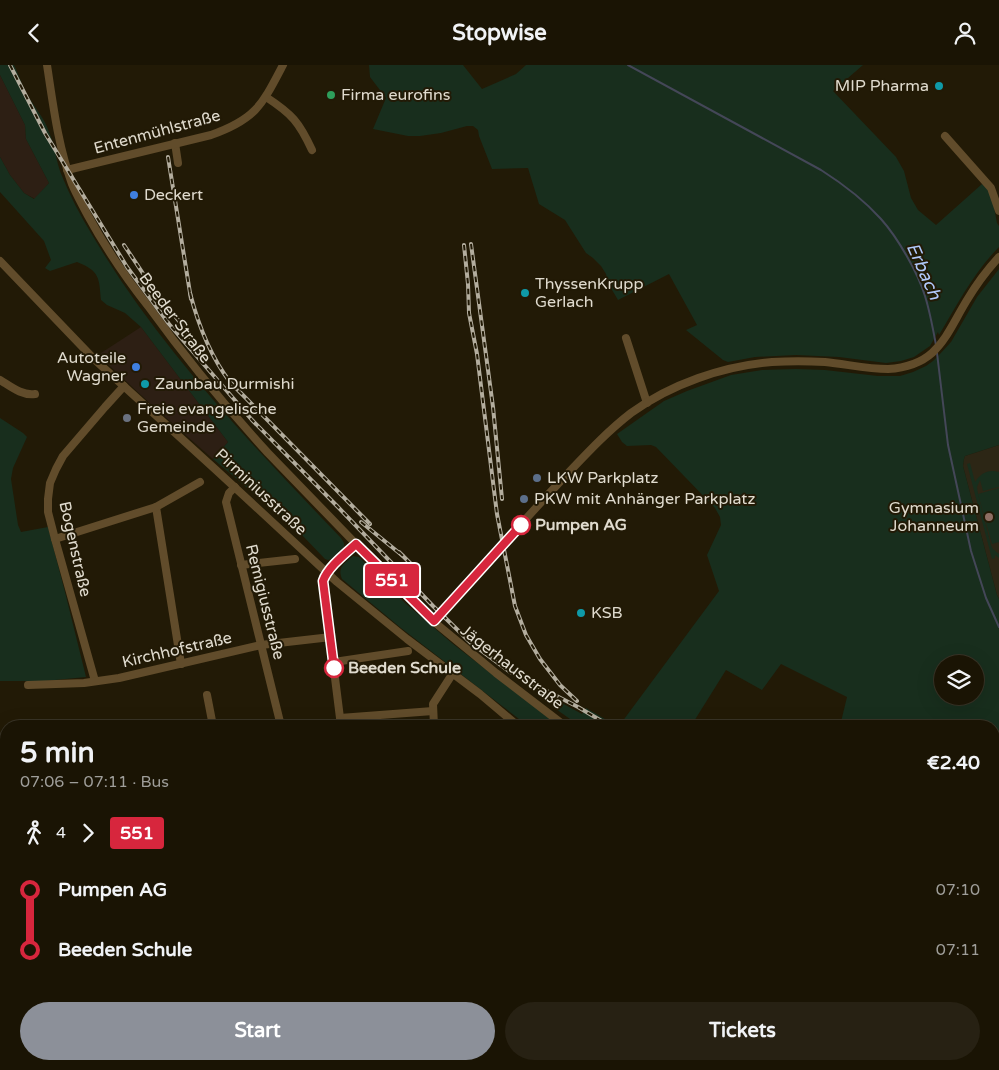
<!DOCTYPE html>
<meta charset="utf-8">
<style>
:root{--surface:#1a1404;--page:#272113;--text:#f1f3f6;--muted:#9f9e9a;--line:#383326;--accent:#8c9099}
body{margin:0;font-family:"Varela Round",sans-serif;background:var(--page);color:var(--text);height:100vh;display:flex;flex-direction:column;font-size:19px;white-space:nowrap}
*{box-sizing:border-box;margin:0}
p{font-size:16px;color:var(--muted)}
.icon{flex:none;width:28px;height:28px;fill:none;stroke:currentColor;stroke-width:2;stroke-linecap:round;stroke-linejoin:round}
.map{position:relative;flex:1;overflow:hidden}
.sheet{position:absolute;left:0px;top:655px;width:1000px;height:350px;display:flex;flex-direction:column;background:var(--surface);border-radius:20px 20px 0 0;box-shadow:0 5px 20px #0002,0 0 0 1px var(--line)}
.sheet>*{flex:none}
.badge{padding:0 10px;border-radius:4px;font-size:18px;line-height:32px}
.buttons{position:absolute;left:934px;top:590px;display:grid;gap:10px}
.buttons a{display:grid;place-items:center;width:50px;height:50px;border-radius:50%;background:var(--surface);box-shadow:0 5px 20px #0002,0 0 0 1px var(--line);font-size:25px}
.map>.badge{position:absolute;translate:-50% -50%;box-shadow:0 0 0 2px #fff}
.legs{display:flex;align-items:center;gap:8px;height:55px;padding:0 20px;font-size:16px}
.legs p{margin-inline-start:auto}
.overview{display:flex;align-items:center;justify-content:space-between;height:85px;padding:0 20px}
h1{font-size:28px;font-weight:800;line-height:38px}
.action{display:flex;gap:10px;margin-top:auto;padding:10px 20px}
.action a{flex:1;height:58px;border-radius:30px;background:var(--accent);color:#fff;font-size:20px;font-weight:800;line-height:58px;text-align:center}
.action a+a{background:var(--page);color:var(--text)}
ul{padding:0 20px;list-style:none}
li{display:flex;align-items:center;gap:18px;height:60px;font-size:19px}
li i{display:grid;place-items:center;width:8px;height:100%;margin:0 6px;background:currentColor}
li i::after{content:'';width:12px;height:12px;margin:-6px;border:4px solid;border-radius:50%;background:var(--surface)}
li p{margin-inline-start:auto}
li:first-child i{background:linear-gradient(#0000 50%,currentColor 0)}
li:last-child i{background:linear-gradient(currentColor 50%,#0000 0)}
header{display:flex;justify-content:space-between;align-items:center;height:65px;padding:0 20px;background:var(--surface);font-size:22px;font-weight:800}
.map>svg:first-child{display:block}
.commercial{fill:#2d1f14}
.education{fill:#2c2615}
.green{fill:#182e1d;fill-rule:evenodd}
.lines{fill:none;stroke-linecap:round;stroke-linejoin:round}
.stream{stroke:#444758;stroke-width:2}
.minor{stroke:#614c2b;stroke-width:8}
.rail-casing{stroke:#b3ad9e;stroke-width:4}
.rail{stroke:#221a06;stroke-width:2;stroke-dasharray:5.5;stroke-linecap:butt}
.line-1-casing{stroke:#fff;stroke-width:11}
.line-1{stroke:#d7263d;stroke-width:8}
.culture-dot{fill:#0f9aa8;stroke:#221a06;stroke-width:2}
.leisure-dot{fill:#2e9e5b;stroke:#221a06;stroke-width:2}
.shop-dot{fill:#3f7fe0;stroke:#221a06;stroke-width:2}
.worship-dot{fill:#6b7280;stroke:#221a06;stroke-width:2}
.service-dot{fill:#5c6f8a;stroke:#221a06;stroke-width:2}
.education-dot{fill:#8d6e63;stroke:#221a06;stroke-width:2}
.stop-1-dot{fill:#fff;stroke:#d7263d;stroke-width:2.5}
.labels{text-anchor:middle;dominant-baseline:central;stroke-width:4;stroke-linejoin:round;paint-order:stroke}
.poi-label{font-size:16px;fill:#e0dbce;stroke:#221a06;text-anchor:start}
.street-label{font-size:16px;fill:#e0dbce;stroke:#221a06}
.stop-label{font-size:16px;font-weight:bold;fill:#e0dbce;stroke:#221a06;text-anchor:start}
.water-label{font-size:18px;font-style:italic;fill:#b0c8fa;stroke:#221a06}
</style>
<header><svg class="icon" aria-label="back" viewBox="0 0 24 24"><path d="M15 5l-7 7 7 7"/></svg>Stopwise<svg class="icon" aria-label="person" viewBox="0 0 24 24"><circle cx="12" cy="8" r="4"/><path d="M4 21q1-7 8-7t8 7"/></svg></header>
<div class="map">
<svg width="999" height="1005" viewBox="0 0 999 1005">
<rect width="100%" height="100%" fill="#221a06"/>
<g class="commercial">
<path d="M0 10 25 60 26 74 49 118 35 134 24 128 10 110 0 92Z"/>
<path d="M141 262 228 377 213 394 155 343 98 290Z"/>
</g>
<path class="education" d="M999 380V534L997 530 963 401 964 394 965 391Z"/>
<g class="green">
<path d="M0 0H14C19 10 22 21 28 31 35 43 45 54 49 67 55 81 56 97 62 111 70 131 80 150 91 168 158 282 250 378 341 473L344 478V482L331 494 328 495 325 494 300 468 213 394 228 377 141 262 125 248 107 240 101 235C99 213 100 206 77 197L50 206 45 203 51 195 44 176 0 127V92L10 110 24 128 34 134 49 118 26 74 25 60 0 10Z"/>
<path d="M369 0H463L482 24 516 9 526 0H863L833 26 896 92 904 106 911 133 918 145 936 160 982 119 991 126 997 158 999 161V182C974 207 957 240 939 270L938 267 930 281 914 292 901 296 886 298 839 292 796 290 755 292 728 297 723 295 686 265 697 260 669 209 618 235 608 218 606 209 601 201 593 193 586 188 565 155 539 139 528 103 492 104 479 71 478 65 473 61H467L441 68 420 71H408L373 64 386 33 370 12Z"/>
<path d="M999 204V380L965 391 964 394 963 401 997 530 999 534V1005H913V999H994V661H840L847 632 781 599 762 625 726 605 691 661H619L719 526 707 490 721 460 720 452 715 443 656 382 651 380 627 381 622 377 617 369 664 336 687 326 731 310 762 305 796 304 825 305 878 311H900L913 307 926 301 933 296 939 290 951 277 977 232ZM942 599H975V631H942Z"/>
<path d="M0 353 23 368 27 372 13 403 11 414 18 460 21 467 48 462 66 531 86 612 45 616H0Z"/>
<path d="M970 398 975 417C981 408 988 404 999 407V422L983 426 980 415 977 422 978 429 991 480 993 484 999 489V493L995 490V493L992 494 967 399Z"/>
<path d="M999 423V477L992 479 978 429Z"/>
<path d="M353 491 359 492 405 538 453 579 559 661H528L401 563 342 514C337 502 344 499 353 491Z"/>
<path d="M560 637 582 649 586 643 617 661H580L553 642Z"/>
</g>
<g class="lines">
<g class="stream">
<path d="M628 0 821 105C843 119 864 135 881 154 898 173 918 208 925 231 930 247 933 264 936 280"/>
<path d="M937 288 948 380 971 486 986 533 999 562"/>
</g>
<g class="minor">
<path d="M47 0C53 39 58 81 72 119 76 129 82 139 87 149 105 182 125 212 148 241 185 292 225 341 268 388L356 479 433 556 496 608 565 661"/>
<path d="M266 32C292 49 299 57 312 85"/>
<path d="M945 71 991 123 999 146"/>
<path d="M175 78 178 98"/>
<path d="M67 105 211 70C256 54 262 40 283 0"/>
<path d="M0 196 94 294 216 405 337 517 407 574 480 629 518 661"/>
<path d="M626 273 647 338"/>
<path d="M0 315C10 321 22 331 35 329"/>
<path d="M235 422 229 428 226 437 281 661"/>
<path d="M156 442 181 599"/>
<path d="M55 474 156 442 200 417"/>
<path d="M241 500 295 494"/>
<path d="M433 556C451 539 466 520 482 503 511 470 541 437 571 405 590 385 609 365 631 348 671 319 723 301 772 297 789 296 807 296 825 297 846 299 867 304 888 304 938 301 945 271 967 235 976 220 987 205 999 192"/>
<path d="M334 597 408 586"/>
<path d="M95 616 55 474 48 447V434L50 418 56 404 63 391 105 342 124 321"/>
<path d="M28 620 84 618 119 613 261 580 331 572"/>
<path d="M207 630 213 661"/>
<path d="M340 653 433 646"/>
<path d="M341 661 323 517 327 508 356 479"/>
<path d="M434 661 433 639 453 608"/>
<path d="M994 875 999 876"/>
<path d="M383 999 385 1005"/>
<path d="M531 999 532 1005"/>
<path d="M607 999 610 1005"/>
<path d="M675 999 678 1005"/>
<path d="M932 999 940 1005"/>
<path d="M493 1000 494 1005"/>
<path d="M266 1005V999"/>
<path d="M330 1005 331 999"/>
</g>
<g class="rail-casing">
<g id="rail">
<path d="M10 0 45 68 127 202 169 259 252 355 337 441 433 541 471 578 510 607 578 642 610 661"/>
<path d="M168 92 191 234"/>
<path d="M471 179 493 342 502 434"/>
<path d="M124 180 150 219 182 260 199 286"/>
<path d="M464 180 468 219 469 248 477 289 497 449 515 541 526 570 540 594 560 620 577 636"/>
<path d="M190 228C198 259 211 292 230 317L370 459"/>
<path d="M361 457 403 491"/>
<path d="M399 487 418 506"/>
</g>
</g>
<use href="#rail" class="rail"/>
</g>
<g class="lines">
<g class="line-1-casing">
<path id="line-1" d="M334 603 323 516C328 502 345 489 356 479L434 556 521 460"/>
</g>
<use href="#line-1" class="line-1"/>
</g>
<g class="culture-dot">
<circle cx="939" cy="21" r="5"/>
<circle cx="525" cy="228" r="5"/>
<circle cx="145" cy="319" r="5"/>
<circle cx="581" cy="548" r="5"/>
</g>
<circle class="leisure-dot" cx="331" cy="30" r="5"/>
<g class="shop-dot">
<circle cx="134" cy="130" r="5"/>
<circle cx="136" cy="302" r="5"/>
</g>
<circle class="worship-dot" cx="127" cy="353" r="5"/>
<g class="service-dot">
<circle cx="537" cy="413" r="5"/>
<circle cx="524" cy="434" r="5"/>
</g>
<circle class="education-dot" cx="989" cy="452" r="5"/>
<g class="stop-1-dot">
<circle cx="521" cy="460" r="9"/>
<circle cx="334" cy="603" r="9"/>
</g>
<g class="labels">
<g class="poi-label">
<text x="929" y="21" text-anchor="end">MIP Pharma</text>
<text x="341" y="30">Firma eurofins</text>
<text x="144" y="130">Deckert</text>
<text x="535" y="219">ThyssenKrupp<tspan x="535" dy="18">Gerlach</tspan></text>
<text x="126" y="293" text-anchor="end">Autoteile<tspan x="126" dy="18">Wagner</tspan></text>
<text x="155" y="319">Zaunbau Durmishi</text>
<text x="137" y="344">Freie evangelische<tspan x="137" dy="18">Gemeinde</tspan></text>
<text x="547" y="413">LKW Parkplatz</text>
<text x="534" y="434">PKW mit Anhänger Parkplatz</text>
<text x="979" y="443" text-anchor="end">Gymnasium<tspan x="979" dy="18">Johanneum</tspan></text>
<text x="591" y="548">KSB</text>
</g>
<g class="street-label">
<text transform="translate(157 67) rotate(-15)">Entenmühlstraße</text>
<text transform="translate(175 253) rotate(53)">Beeder Straße</text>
<text transform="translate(261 427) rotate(43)">Pirminiusstraße</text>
<text transform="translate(75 484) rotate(77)">Bogenstraße</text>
<text transform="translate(265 537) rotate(76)">Remigiusstraße</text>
<text transform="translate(177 585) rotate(-13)">Kirchhofstraße</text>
<text transform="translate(512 602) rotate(38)">Jägerhausstraße</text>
</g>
<g class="stop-label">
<text x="535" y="460">Pumpen AG</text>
<text x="348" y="603">Beeden Schule</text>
</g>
<g class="water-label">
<text transform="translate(924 206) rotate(66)">Erbach</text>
</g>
</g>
</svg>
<div class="buttons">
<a><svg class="icon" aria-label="layers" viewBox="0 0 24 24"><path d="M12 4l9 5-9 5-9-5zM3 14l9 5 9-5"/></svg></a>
</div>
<b class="badge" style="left:392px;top:515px;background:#d7263d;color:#fff">551</b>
<section class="sheet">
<div class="overview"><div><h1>5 min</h1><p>07:06 – 07:11 · Bus</p></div><b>€2.40</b></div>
<div class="legs"><svg class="icon" aria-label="walk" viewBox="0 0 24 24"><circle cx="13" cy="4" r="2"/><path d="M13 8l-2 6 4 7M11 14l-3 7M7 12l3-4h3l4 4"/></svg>4<svg class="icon" aria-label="forward" viewBox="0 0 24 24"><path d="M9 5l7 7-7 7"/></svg><b class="badge" style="background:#d7263d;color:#fff">551</b></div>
<ul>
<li><i style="color:#d7263d"></i><b>Pumpen AG</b><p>07:10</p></li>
<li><i style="color:#d7263d"></i><b>Beeden Schule</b><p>07:11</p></li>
</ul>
<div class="action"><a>Start</a><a>Tickets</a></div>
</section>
</div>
